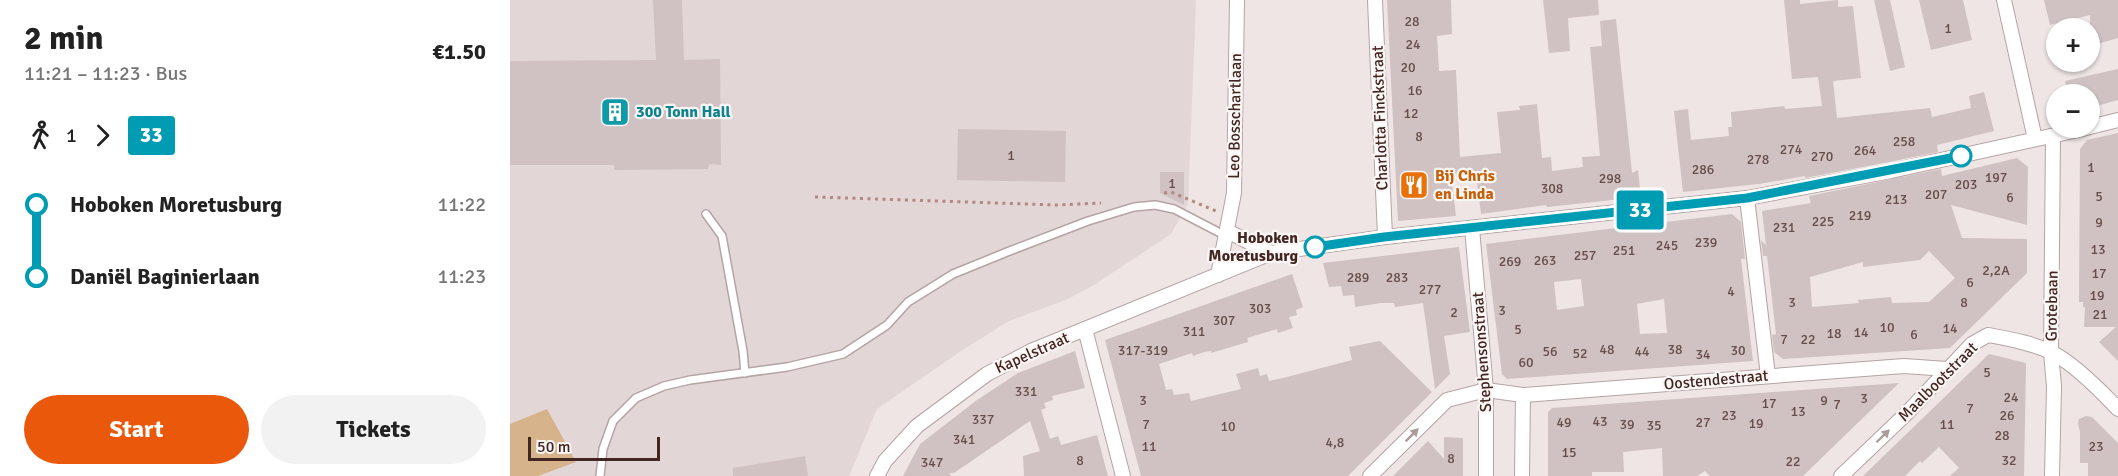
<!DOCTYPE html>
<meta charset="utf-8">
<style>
:root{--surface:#fff;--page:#f2f2f2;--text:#222;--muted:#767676;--accent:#ea580c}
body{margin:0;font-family:Signika,sans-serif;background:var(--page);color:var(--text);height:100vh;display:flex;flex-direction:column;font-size:22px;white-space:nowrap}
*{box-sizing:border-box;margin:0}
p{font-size:20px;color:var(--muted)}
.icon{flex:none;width:33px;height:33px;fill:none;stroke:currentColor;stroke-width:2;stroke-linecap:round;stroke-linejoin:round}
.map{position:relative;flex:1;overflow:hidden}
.sheet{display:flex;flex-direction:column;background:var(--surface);width:510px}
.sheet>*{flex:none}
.badge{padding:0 12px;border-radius:4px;font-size:21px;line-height:39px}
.buttons{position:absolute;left:1536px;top:18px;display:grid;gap:12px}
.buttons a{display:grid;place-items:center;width:54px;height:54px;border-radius:50%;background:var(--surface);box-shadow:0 2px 4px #0004;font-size:30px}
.scale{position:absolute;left:18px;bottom:15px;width:132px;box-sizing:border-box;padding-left:6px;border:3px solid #422622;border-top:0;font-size:16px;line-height:21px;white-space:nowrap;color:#422622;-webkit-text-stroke:4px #fbf6f6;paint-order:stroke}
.map>.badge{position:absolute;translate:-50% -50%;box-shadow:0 0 0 3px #fff}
.legs{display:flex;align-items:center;gap:9px;height:66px;padding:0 24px;font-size:20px}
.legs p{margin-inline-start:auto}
.headline{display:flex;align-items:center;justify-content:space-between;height:102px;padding:0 24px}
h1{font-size:33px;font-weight:700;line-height:45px}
.button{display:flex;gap:12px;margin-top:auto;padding:12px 24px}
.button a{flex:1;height:69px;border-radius:36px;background:var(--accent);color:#fff;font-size:24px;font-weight:700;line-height:69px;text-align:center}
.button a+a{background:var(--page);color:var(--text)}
ul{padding:0 24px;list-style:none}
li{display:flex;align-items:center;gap:21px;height:72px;font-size:22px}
li i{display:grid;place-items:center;width:9px;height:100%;margin:0 8px;background:currentColor}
li i::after{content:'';width:15px;height:15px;margin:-8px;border:4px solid;border-radius:50%;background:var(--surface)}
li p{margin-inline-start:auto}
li:first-child i{background:linear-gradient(#0000 50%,currentColor 0)}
li:last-child i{background:linear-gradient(currentColor 50%,#0000 0)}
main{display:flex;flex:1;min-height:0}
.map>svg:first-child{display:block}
.built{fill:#e3d6d7}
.water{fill:#d6b38a}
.building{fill:#d0c1c2;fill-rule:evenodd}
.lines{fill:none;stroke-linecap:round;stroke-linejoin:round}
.lane-casing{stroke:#b4a4a3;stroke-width:10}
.street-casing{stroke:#b4a4a3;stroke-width:16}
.path{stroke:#b48783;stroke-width:3;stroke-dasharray:3 4.5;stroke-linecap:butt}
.lane{stroke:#fff;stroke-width:7}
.street{stroke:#fff;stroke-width:14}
.oneway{fill:#aa9d9c}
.line-1-casing{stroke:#fff;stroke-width:14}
.line-1{stroke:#009cb4;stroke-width:9}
.stop-1-dot{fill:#fff;stroke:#009cb4;stroke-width:3}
.labels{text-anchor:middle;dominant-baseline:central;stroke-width:4.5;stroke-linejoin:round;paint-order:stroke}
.number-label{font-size:14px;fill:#664d4a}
.culture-label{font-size:16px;font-weight:bold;fill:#0d838f;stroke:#fbf6f6;text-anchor:start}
.street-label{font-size:16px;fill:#422622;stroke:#fbf6f6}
.food-label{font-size:16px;font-weight:bold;fill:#c56008;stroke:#fbf6f6;text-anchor:start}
.stop-label{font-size:16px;font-weight:bold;fill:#422622;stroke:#fbf6f6;text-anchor:end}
</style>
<main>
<section class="sheet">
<div class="headline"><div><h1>2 min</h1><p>11:21 – 11:23 · Bus</p></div><b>€1.50</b></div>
<div class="legs"><svg class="icon" aria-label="walk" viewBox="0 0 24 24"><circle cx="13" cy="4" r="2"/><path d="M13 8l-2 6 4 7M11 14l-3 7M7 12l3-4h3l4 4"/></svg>1<svg class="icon" aria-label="forward" viewBox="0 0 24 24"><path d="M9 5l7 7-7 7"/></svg><b class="badge" style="background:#009cb4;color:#fff">33</b></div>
<ul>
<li><i style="color:#009cb4"></i><b>Hoboken Moretusburg</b><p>11:22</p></li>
<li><i style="color:#009cb4"></i><b>Daniël Baginierlaan</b><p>11:23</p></li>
</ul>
<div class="button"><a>Start</a><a>Tickets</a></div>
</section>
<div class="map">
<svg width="1608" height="476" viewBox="0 0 1608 476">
<rect width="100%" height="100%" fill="#efe5e5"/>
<path class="built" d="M0 0H686L678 204 661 234 584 285 558 299 497 322 448 353 367 409 339 476H0Z"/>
<path class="water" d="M37 409 66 462 28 476H0V424Z"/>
<g class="building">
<path d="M143 0H172L174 60 210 59 211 165 199 164 198 169 104 170V165H0V61L146 60Z"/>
<path d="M877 0H941L942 34 927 36 929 71 946 70 950 157 991 153 987 112 1010 110 1009 106 1027 104 1032 158 1041 157 1042 171 1073 167 1072 157 1090 156 1080 47 1092 46 1090 21 1106 19 1122 173 1128 170 1131 197 1037 207 1036 205 971 214 966 173 941 176 946 216 888 221Z"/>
<path d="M1033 0H1088L1089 15 1058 18 1060 51 1039 53Z"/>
<path d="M1274 0H1290V4L1328 0V7L1343 6 1351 78 1323 81 1327 118 1420 108 1422 117 1461 108 1459 96 1474 92 1484 131 1427 145 1428 152 1379 162 1295 178V176L1249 184 1173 192 1164 111 1178 109 1181 140 1219 136 1218 127H1222L1221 112 1274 106 1275 109 1312 106 1308 77 1282 79Z"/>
<path d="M1364 0H1380L1395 67 1380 71Z"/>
<path d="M1409 0H1453L1462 40 1421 50Z"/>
<path d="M1534 0H1608V38L1584 45 1583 42H1580V15L1540 25Z"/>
<path d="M1608 69V100L1580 108V94H1558L1555 81Z"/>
<path d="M448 129 556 131 555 182 447 180Z"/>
<path d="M1608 133V361L1589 342 1606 327H1574L1575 307H1573V302H1569L1570 149 1577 140Z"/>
<path d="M1507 158 1518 167 1517 225 1441 205 1452 238 1517 239V273L1440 348 1273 359 1264 352 1262 335 1266 334 1257 256H1253L1251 240 1256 245 1252 211 1301 203 1299 196 1431 169 1432 176ZM1419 251 1445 278 1419 302 1382 303 1381 297 1348 300 1349 303 1302 307 1300 277 1353 262V267L1410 260Z"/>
<path d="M650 172H674V205L650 193Z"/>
<path d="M1222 214 1231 222 1235 259H1231L1243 361 997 379 992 374 976 244ZM1071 279 1074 306 1047 310 1044 282ZM1154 299 1157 333 1130 334 1127 304Z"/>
<path d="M949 247 960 332 934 336 940 374 925 389 913 303 885 307 884 303H871L845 307 844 295 833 296 831 286 819 287 813 263Z"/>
<path d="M782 274 793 307 786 310 787 315 779 317 783 328 768 333 767 329 737 338 738 342 701 353V351L694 352 683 356 682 353 649 364 656 390 662 389 664 395 679 393 681 401 731 389 726 374 748 368 750 376 757 374 759 381 773 378 842 360 839 347 870 341 922 392 838 476H631L595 340Z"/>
<path d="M565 351 575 388 542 396 543 400 534 403 536 408 531 410 540 439 548 436 551 445 587 435 598 476H514L513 456 530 451 520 421 444 473H439L441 476H393L410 444 467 400 508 373Z"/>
<path d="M1479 354 1516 363 1514 476H1440L1449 468 1429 447 1412 463 1410 461 1395 476H1353Z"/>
<path d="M1389 383 1293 476H1200L1195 471 1187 476H1153L1152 448 1113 452 1114 472H1082V476H1038V412L1042 408Z"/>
<path d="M1576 416 1582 417 1608 443V476H1578V463H1570V432L1568 423 1569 419Z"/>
<path d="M934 437 953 438V476H883L918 441 934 459Z"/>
<path d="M295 456 298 476H223V468Z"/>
</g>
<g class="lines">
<g class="lane-casing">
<g id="lane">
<path d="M196 214 212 236 233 351 235 373"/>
<path d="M90 476 93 449 103 421 126 398 154 386 180 380 277 367 333 354 377 325 398 302 443 274 497 252 578 221 624 207 645 205 664 209 716 236"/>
</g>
</g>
<g class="street-casing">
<g id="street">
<path d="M865 0 875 237"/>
<path d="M1494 0 1525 139"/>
<path d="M1580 127 1608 120"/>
<path d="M1237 198 1258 376"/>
<path d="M962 228 976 390V476"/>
<path d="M717 231 761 253"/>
<path d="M708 275 724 193 727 0"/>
<path d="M575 329 613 476"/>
<path d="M367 476 375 461 407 426 477 374 521 351 761 253 875 237 1237 198 1381 171 1577 128"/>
<path d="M860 476 937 400 976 390 1013 395 1394 366 1437 369"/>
<path d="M1012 476 1013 395"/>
<path d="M1331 476 1396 414 1462 344 1478 335C1499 339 1522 343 1541 352 1563 363 1591 391 1608 409"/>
<path d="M1542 476 1544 386 1541 353 1543 136"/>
</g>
</g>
<g class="path">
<path d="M654 193 661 192 706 211"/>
<path d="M305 197 546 205 591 203"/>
</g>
<use href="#lane" class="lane"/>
<use href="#street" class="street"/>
</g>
<defs><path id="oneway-solid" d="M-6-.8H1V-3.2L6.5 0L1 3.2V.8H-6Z" transform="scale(1.5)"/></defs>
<g class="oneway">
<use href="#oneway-solid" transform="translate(902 435) rotate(-45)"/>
<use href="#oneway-solid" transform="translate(1373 436) rotate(-44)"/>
</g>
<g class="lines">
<g class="line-1-casing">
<path id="line-1" d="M805 247 874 237 1237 198 1451 156"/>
</g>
<use href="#line-1" class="line-1"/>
</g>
<defs>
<g id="building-square" transform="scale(1.5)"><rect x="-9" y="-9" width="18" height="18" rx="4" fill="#0f9aa8" stroke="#fbf6f6"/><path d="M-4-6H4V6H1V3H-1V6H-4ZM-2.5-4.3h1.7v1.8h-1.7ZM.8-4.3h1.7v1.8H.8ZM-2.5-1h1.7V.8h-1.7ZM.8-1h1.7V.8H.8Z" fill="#fff"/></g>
<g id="restaurant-square" transform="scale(1.5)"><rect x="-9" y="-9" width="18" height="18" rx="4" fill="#e8710a" stroke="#fbf6f6"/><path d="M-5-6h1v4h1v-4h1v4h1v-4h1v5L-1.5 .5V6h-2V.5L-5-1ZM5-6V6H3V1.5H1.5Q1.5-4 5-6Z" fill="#fff"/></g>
</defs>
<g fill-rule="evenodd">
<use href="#building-square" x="105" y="112"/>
<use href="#restaurant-square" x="904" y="185"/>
</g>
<g class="stop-1-dot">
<circle cx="1451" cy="156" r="10"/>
<circle cx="805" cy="247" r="10"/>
</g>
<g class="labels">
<g class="number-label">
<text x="902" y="21">28</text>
<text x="1438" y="28">1</text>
<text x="903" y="44">24</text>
<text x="898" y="67">20</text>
<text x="905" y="90">16</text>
<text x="901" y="113">12</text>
<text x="909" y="136">8</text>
<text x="1394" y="141">258</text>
<text x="1281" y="149">274</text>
<text x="1355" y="150">264</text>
<text x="501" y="155">1</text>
<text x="1312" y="156">270</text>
<text x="1248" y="159">278</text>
<text x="1581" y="167">1</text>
<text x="1193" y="169">286</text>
<text x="1486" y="177">197</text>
<text x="1100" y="178">298</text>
<text x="662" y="183">1</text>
<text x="1456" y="184">203</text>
<text x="1042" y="188">308</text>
<text x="1426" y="194">207</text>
<text x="1589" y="196">5</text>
<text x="1500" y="197">6</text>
<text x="1386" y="199">213</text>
<text x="1350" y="215">219</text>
<text x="1313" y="221">225</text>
<text x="1589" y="222">9</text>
<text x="1274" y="227">231</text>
<text x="1196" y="242">239</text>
<text x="1157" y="245">245</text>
<text x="1588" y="249">13</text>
<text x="1114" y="250">251</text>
<text x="1075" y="255">257</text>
<text x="1035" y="260">263</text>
<text x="1000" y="261">269</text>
<text x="1486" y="270">2,2A</text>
<text x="1589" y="273">17</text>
<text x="848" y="277">289</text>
<text x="887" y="277">283</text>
<text x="1460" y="282">6</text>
<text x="920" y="289">277</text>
<text x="1221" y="291">4</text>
<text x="1587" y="295">19</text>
<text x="1282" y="302">3</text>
<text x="1454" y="302">8</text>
<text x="750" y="308">303</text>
<text x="992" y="310">3</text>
<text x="944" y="312">2</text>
<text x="1590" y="314">21</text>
<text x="714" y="320">307</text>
<text x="1377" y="327">10</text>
<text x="1440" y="328">14</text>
<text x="1008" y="329">5</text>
<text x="684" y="331">311</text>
<text x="1351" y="332">14</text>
<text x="1324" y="333">18</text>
<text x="1404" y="334">6</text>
<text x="1274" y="339">7</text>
<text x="1298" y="339">22</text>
<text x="1097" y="349">48</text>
<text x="1165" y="349">38</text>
<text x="633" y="350">317-319</text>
<text x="1228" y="350">30</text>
<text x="1040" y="351">56</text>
<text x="1132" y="351">44</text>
<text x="1070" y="353">52</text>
<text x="1193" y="354">34</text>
<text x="1016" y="362">60</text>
<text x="1477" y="372">5</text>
<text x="516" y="391">331</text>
<text x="1501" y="397">24</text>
<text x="1354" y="398">3</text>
<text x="633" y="400">3</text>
<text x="1314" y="400">9</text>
<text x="1259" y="403">17</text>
<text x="1327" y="404">7</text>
<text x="1460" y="408">7</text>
<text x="1288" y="411">13</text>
<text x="1219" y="415">23</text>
<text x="1497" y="415">26</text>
<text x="473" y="419">337</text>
<text x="1090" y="421">43</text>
<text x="1054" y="422">49</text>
<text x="1193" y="422">27</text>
<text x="1246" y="423">19</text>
<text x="636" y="424">7</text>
<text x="1117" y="424">39</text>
<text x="1437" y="424">11</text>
<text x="1144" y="425">35</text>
<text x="718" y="426">10</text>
<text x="1492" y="435">28</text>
<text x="454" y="439">341</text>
<text x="825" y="442">4,8</text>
<text x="639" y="446">11</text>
<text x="1586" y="446">23</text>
<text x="1059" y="452">15</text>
<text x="941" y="458">8</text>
<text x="570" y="460">8</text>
<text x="1499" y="460">32</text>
<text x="1283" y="461">22</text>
<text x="422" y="462">347</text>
</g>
<g class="culture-label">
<text x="126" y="112">300 Tonn Hall</text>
</g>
<g class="street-label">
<text transform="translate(725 116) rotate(-89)">Leo Bosschartlaan</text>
<text transform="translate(870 118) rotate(-92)">Charlotta Finckstraat</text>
<text transform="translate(1542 306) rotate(-89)">Grotebaan</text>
<text transform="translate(972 352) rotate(-94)">Stephensonstraat</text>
<text transform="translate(522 353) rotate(-24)">Kapelstraat</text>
<text transform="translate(1206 380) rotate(-5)">Oostendestraat</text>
<text transform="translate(1428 382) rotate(-45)">Maalbootstraat</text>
</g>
<g class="food-label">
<text x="925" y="176">Bij Chris<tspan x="925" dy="18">en Linda</tspan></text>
</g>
<g class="stop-label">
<text x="788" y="238">Hoboken<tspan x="788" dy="18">Moretusburg</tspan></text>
</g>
</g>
</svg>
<div class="buttons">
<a>+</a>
<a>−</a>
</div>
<div class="scale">50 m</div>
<b class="badge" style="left:1130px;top:210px;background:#009cb4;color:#fff">33</b>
</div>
</main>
